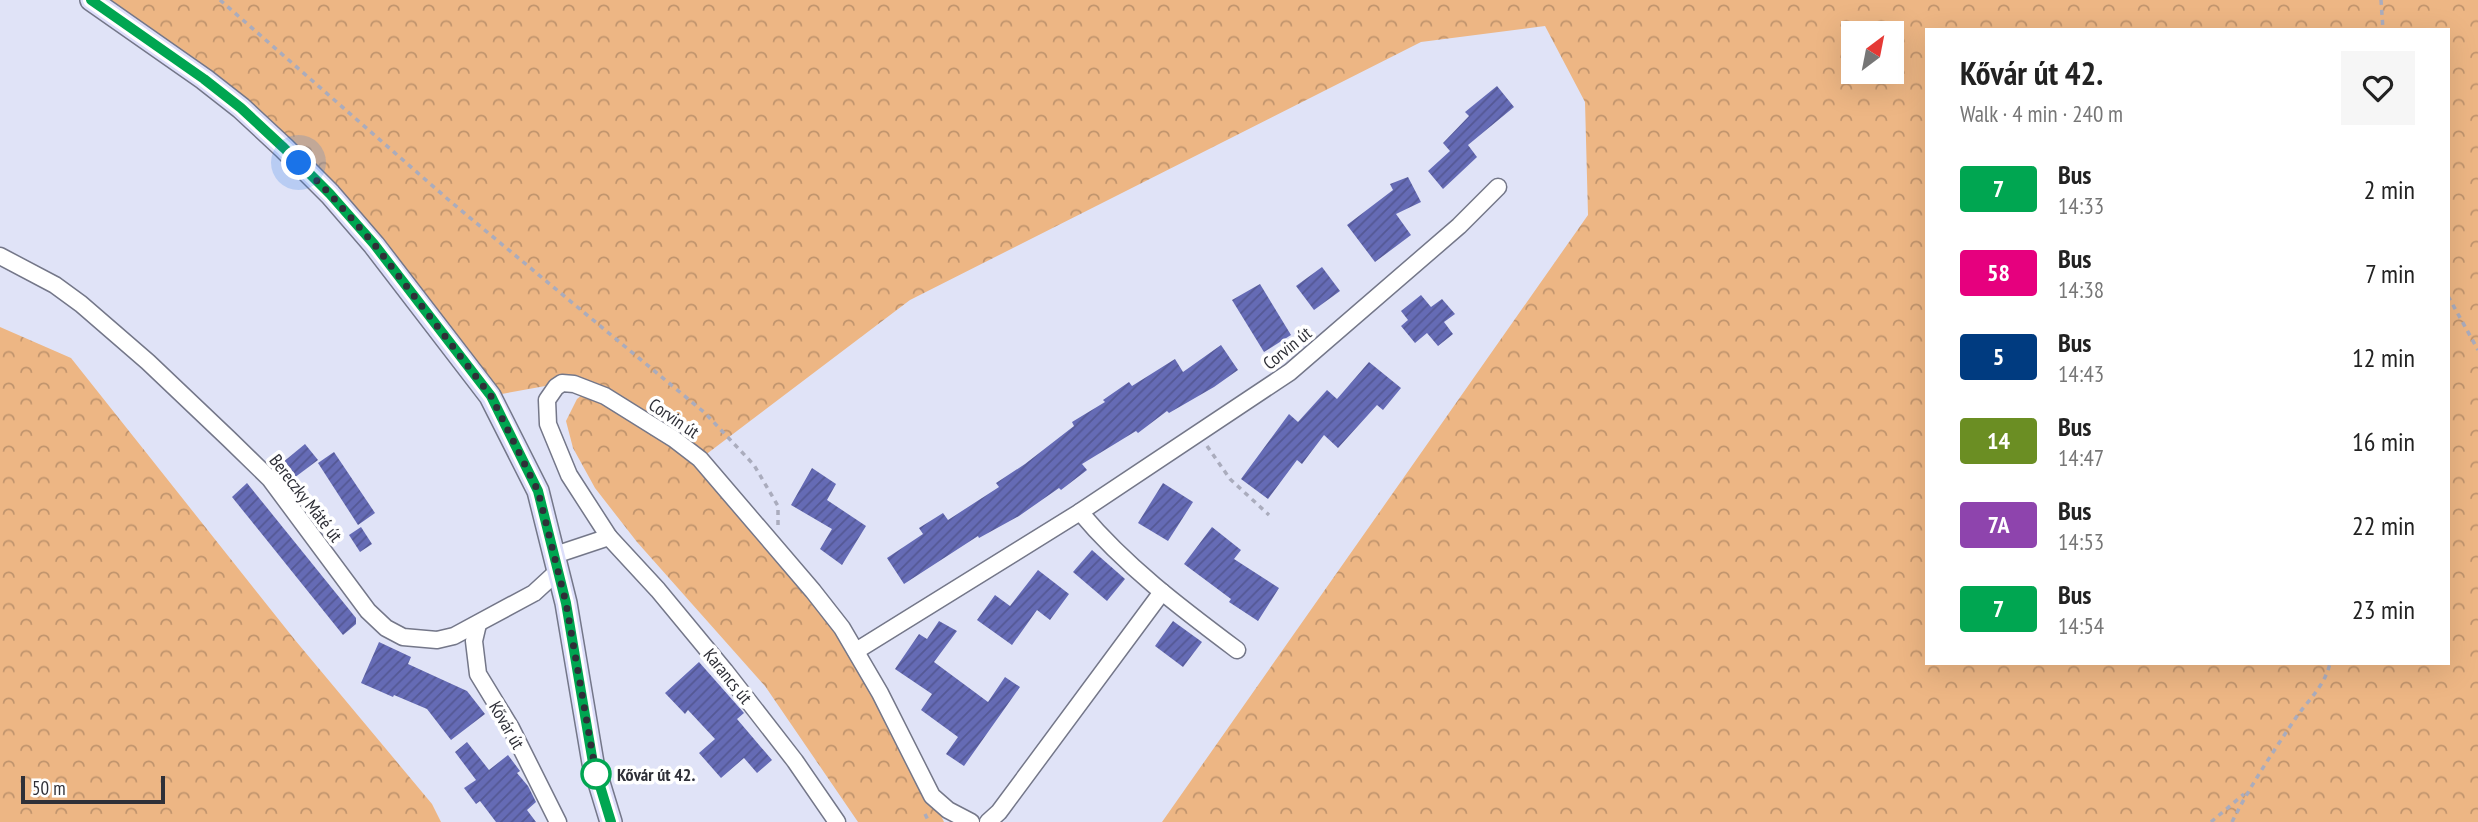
<!DOCTYPE html>
<meta charset="utf-8">
<style>
:root{--surface:#fff;--page:#f6f6f6;--text:#222;--muted:#767676}
body{margin:0;font-family:"PT Sans Narrow",sans-serif;background:var(--page);color:var(--text);height:100vh;display:flex;flex-direction:column;font-size:26px;white-space:nowrap}
*{box-sizing:border-box;margin:0}
p{font-size:23px;color:var(--muted)}
.icon{flex:none;width:38px;height:38px;fill:none;stroke:currentColor;stroke-width:2;stroke-linecap:round;stroke-linejoin:round}
.map{position:relative;flex:1;overflow:hidden}
.details{position:absolute;left:1925px;top:28px;width:525px;height:637px;display:flex;flex-direction:column;background:var(--surface);border-radius:0px;box-shadow:0 7px 28px #0002}
.details>*{flex:none}
.badge{padding:0 14px;border-radius:5px;font-size:24px;line-height:46px}
.needle{width:46px;rotate:32deg}
.buttons{position:absolute;left:1841px;top:21px;display:grid;gap:14px}
.buttons a{display:grid;place-items:center;width:63px;height:63px;border-radius:0px;background:var(--surface);box-shadow:0 7px 28px #0002;font-size:35px}
.scale{position:absolute;left:21px;bottom:18px;width:144px;box-sizing:border-box;padding-left:7px;border:4px solid #2f3038;border-top:0;font-size:19px;line-height:24px;white-space:nowrap;color:#2f3038;-webkit-text-stroke:5px #fff;paint-order:stroke}
.you{position:absolute;width:35px;height:35px;margin:-18px;border:5px solid #fff;border-radius:50%;background:#1a73e8;box-shadow:0 0 0 10px #1a73e833}
.map>.badge{position:absolute;translate:-50% -50%;box-shadow:0 0 0 4px #fff}
.round{display:grid;place-items:center;flex:none;width:74px;height:74px;border-radius:0px;background:var(--page)}
.overview{display:flex;align-items:center;justify-content:space-between;height:119px;padding:0 35px}
h1{font-size:33px;font-weight:600;line-height:52px}
ul{padding:0;list-style:none}
li{display:flex;align-items:center;gap:21px;height:84px;padding:0 35px}
li div{flex:1}
li b{display:block;font-size:26px}
li em{font-style:normal}
li .badge{min-width:77px;font-weight:700;text-align:center}
.map>svg:first-child{display:block}
.forest{fill:url(#forest-crowns);fill-rule:evenodd}
.building{fill:url(#building-hatch)}
.lines{fill:none;stroke-linecap:round;stroke-linejoin:round}
.street-casing{stroke:#747789;stroke-width:19}
.secondary-casing{stroke:#747789;stroke-width:24}
.path{stroke:#aaacbd;stroke-width:3.5;stroke-dasharray:5 5;stroke-linecap:butt}
.street{stroke:#fff;stroke-width:16}
.secondary{stroke:#dcdefa;stroke-width:21}
.line-casing{stroke:#fff;stroke-width:16}
.line{stroke:#00a651;stroke-width:10}
.walk{stroke:#2f3038;stroke-width:7;stroke-dasharray:0 12.6}
.stop-dot{fill:#fff;stroke:#00a651;stroke-width:3.5}
.labels{text-anchor:middle;dominant-baseline:central;stroke-width:7;stroke-linejoin:round;paint-order:stroke}
.street-label{font-size:18px;fill:#2f3038;stroke:#fff}
.stop-label{font-size:18px;font-weight:bold;fill:#2f3038;stroke:#fff;text-anchor:start}
</style>
<div class="map">
<svg width="2478" height="822" viewBox="0 0 2478 822">
<defs>
<pattern id="forest-crowns" width="20" height="18" patternUnits="userSpaceOnUse" patternTransform="scale(1.75)"><rect width="20" height="18" fill="#edb684"/><path d="M2 6a3 3 0 1 1 6 0M12 15a3 3 0 1 1 6 0" fill="none" stroke="#c0946d"/></pattern>
<pattern id="building-hatch" width="6" height="6" patternUnits="userSpaceOnUse" patternTransform="scale(1.75)"><rect width="6" height="6" fill="#656bb5"/><path d="M-1 1l2-2M0 6l6-6M5 7l2-2" fill="none" stroke="#545894"/></pattern>
</defs>
<rect width="100%" height="100%" fill="#e0e3f7"/>
<g class="forest">
<path d="M91 0H2478V822H1162L1588 215 1585 102 1545 26 1421 42 910 300 700 459 813 591 925 782 944 822H858L765 686 637 542 595 488 573 448 566 421 577 399 588 390 562 383 490 396 330 194ZM1927 30H2448V663H1927ZM1853 33H1892V72H1853Z"/>
<path d="M0 327 71 358 295 640 432 804 441 822H0Z"/>
</g>
<g class="building">
<path d="M1497 86 1514 107 1468 145 1477 157 1443 189 1428 171 1450 151 1443 143 1469 116 1465 112Z"/>
<path d="M1408 177 1421 202 1396 214 1411 235 1375 262 1347 225 1393 190 1390 184Z"/>
<path d="M1322 267 1340 291 1314 310 1296 286Z"/>
<path d="M1260 284 1291 335 1264 352 1232 300Z"/>
<path d="M1421 295 1431 307 1442 299 1455 314 1444 322 1453 334 1438 346 1427 333 1415 343 1401 326 1408 320 1401 311Z"/>
<path d="M1221 345 1238 370 1214 387 1169 413 1167 411 1138 433 1136 431 1082 464 1087 470 1061 490 1059 488 1019 516 979 538 978 536 904 584 887 558 923 534 919 528 943 513 948 520 999 487 996 483 1025 464 1074 426 1072 422 1105 402 1103 400 1129 382 1132 386 1175 359 1183 372Z"/>
<path d="M1369 362 1401 388 1383 410 1377 405 1338 448 1324 435 1302 464 1297 460 1268 499 1241 479 1289 414 1298 422 1327 390 1337 399Z"/>
<path d="M305 444 318 460 294 478 282 463Z"/>
<path d="M334 452 375 513 358 525 318 463Z"/>
<path d="M812 468 836 484 827 500 866 526 842 565 820 549 832 529 791 505Z"/>
<path d="M247 483 356 618V624L343 635 232 497Z"/>
<path d="M1163 483 1193 502 1168 541 1138 523Z"/>
<path d="M361 527 372 544 360 552 349 535Z"/>
<path d="M1212 527 1241 550 1234 559 1279 588 1258 621 1229 602 1231 599 1184 564Z"/>
<path d="M1092 550 1125 579 1107 601 1073 572Z"/>
<path d="M1038 570 1069 594 1050 620 1037 610 1012 645 977 620 995 595 1010 606Z"/>
<path d="M939 621 957 631 934 662 988 702 1005 677 1020 687 964 766 946 754 958 737 921 710 932 694 895 669 919 634 927 639Z"/>
<path d="M1173 621 1202 642 1183 667 1155 646Z"/>
<path d="M379 642 411 657 408 664 467 691 485 714 451 740 427 709 394 695 393 697 361 683Z"/>
<path d="M699 662 744 713 737 719 772 760 757 773 744 758 721 778 699 753 715 739 688 710 685 714 665 693Z"/>
<path d="M467 742 489 770 508 755 520 771 517 773 528 786 536 802 527 810 536 822H496L480 801 476 804 464 788 476 780 455 752Z"/>
</g>
<g class="lines">
<g class="street-casing">
<g id="street">
<path d="M0 256 55 285 81 304 148 362 229 439 270 479 368 611 386 628 403 637 437 640 454 636 534 593 559 570"/>
<path d="M1080 512C1125 566 1181 608 1237 650"/>
<path d="M555 555 609 537"/>
<path d="M478 624 474 641 478 674 511 728 558 822"/>
<path d="M856 651 1080 512 1290 372 1459 226 1498 187"/>
<path d="M837 822 795 761 725 671 658 590 609 537 569 475 548 424 547 400 556 387 562 383 574 384 605 396 674 439 700 459 813 591 842 628 880 693 932 796 948 810 971 822"/>
<path d="M988 822 999 812 1162 592"/>
</g>
</g>
<g class="secondary-casing">
<path id="secondary" d="M91 0 204 79 241 108 284 148 330 194 374 245 490 396 538 491 566 603 593 763 611 822"/>
</g>
<g class="path">
<path d="M220 0 451 202 705 413 754 465 778 506V525"/>
<path d="M2381 0 2383 30"/>
<path d="M2448 296 2478 350"/>
<path d="M1207 446 1230 479 1269 515"/>
<path d="M925 814 929 822"/>
<path d="M2211 822 2244 794"/>
<path d="M2232 822C2250 786 2273 752 2295 719 2308 700 2325 686 2330 663"/>
</g>
<use href="#street" class="street"/>
<use href="#secondary" class="secondary"/>
</g>
<g class="lines">
<g class="line-casing">
<path id="line" d="M91 0 204 79 241 108 284 148 330 194 374 244 491 396 538 491 566 603 593 763 611 822"/>
</g>
<use href="#line" class="line"/>
<path class="walk" d="M299 163 330 194 374 244 491 396 538 491 566 603 596 774"/>
</g>
<circle class="stop-dot" cx="596" cy="774" r="14"/>
<g class="labels">
<g class="street-label">
<text transform="translate(1287 348) rotate(-39)">Corvin út</text>
<text transform="translate(674 418) rotate(34)">Corvin út</text>
<text transform="translate(306 498) rotate(52)">Bereczky Máté út</text>
<text transform="translate(728 676) rotate(51)">Karancs út</text>
<text transform="translate(507 725) rotate(60)">Kővár út</text>
</g>
<g class="stop-label">
<text x="617" y="774">Kővár út 42.</text>
</g>
</g>
</svg>
<div class="buttons">
<a><svg class="needle" viewBox="-14 -14 28 28"><path d="M0-13l5 13h-10z" fill="#e53935"/><path d="M0 13l5-13h-10z" fill="#767676"/></svg></a>
</div>
<div class="scale">50 m</div>
<div class="you" style="left:299px;top:163px"></div>
<section class="details">
<div class="overview"><div><h1>Kővár út 42.</h1><p>Walk · 4 min · 240 m</p></div><a class="round"><svg class="icon" aria-label="heart" viewBox="0 0 24 24"><path d="M12 20l-8-8c-3-5 5-10 8-4 3-6 11-1 8 4z"/></svg></a></div>
<ul>
<li><span class="badge" style="background:#00a651;color:#fff">7</span><div><b>Bus</b><p>14:33</p></div><em>2 min</em></li>
<li><span class="badge" style="background:#e6007e;color:#fff">58</span><div><b>Bus</b><p>14:38</p></div><em>7 min</em></li>
<li><span class="badge" style="background:#003b80;color:#fff">5</span><div><b>Bus</b><p>14:43</p></div><em>12 min</em></li>
<li><span class="badge" style="background:#6b8e23;color:#fff">14</span><div><b>Bus</b><p>14:47</p></div><em>16 min</em></li>
<li><span class="badge" style="background:#8e44ad;color:#fff">7A</span><div><b>Bus</b><p>14:53</p></div><em>22 min</em></li>
<li><span class="badge" style="background:#00a651;color:#fff">7</span><div><b>Bus</b><p>14:54</p></div><em>23 min</em></li>
</ul>
</section>
</div>
